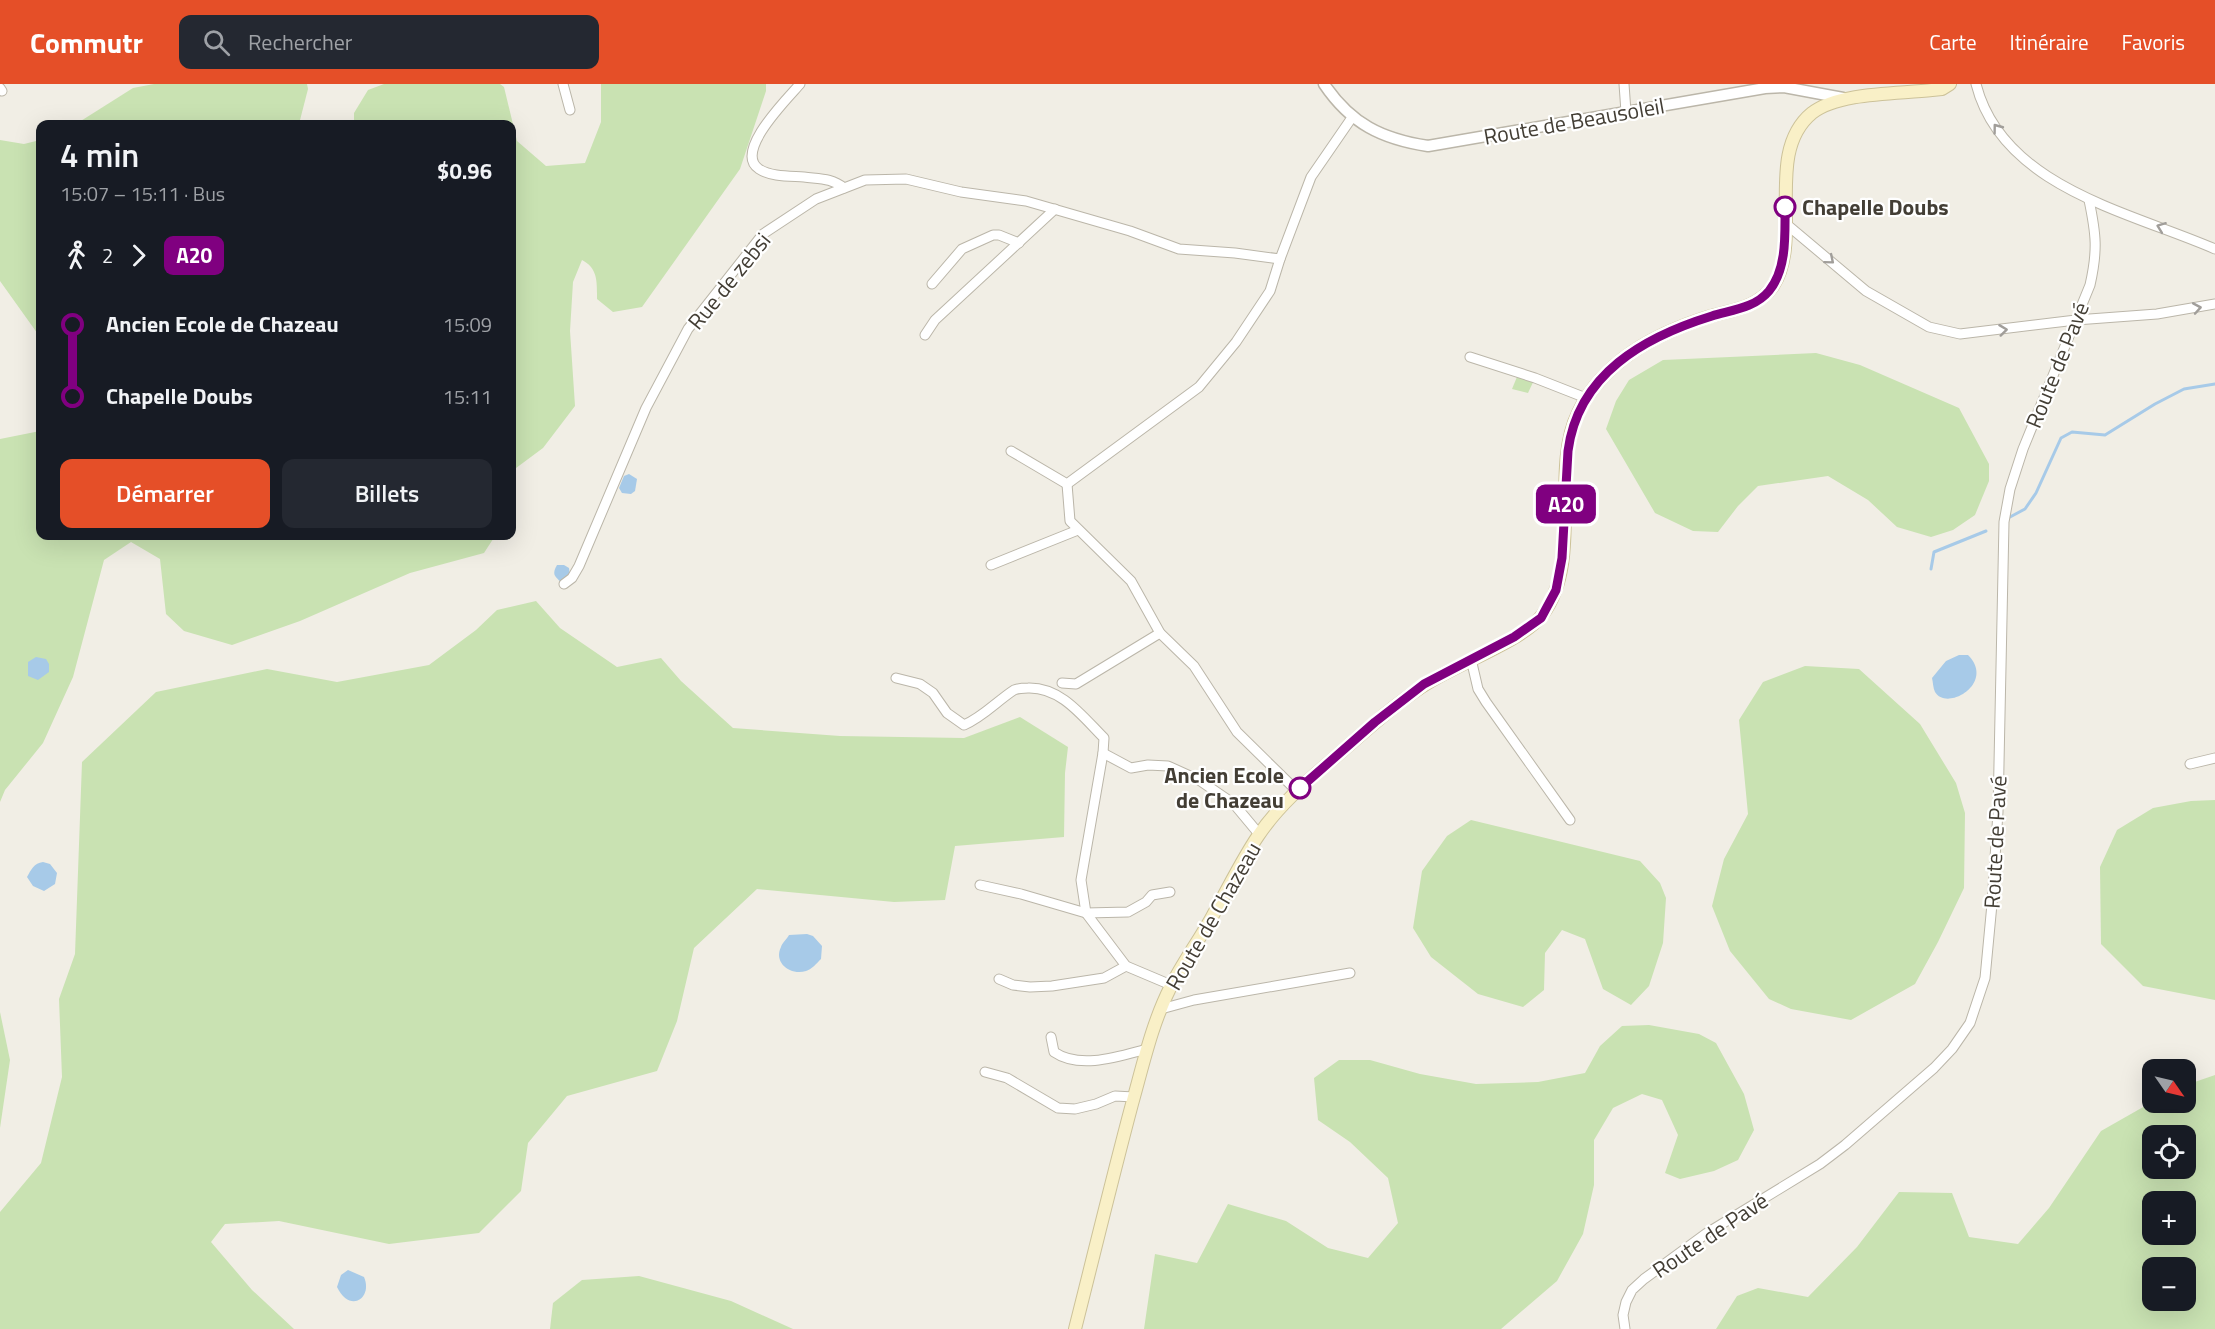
<!DOCTYPE html>
<html lang="fr">
<meta charset="utf-8">
<style>
:root{--surface:#171b24;--page:#242831;--text:#f1f3f6;--muted:#9ea1a6;--accent:#e54f28}
body{margin:0;font-family:"Titillium Web",sans-serif;background:var(--page);color:var(--text);height:100vh;display:flex;flex-direction:column;font-size:22px;white-space:nowrap}
*{box-sizing:border-box;margin:0}
p{font-size:20px;color:var(--muted)}
.icon{flex:none;width:33px;height:33px;fill:none;stroke:currentColor;stroke-width:2;stroke-linecap:round;stroke-linejoin:round}
.map{position:relative;flex:1;overflow:hidden}
.panel{position:absolute;left:36px;top:36px;width:480px;height:420px;display:flex;flex-direction:column;background:var(--surface);border-radius:12px;box-shadow:0 6px 24px #0002}
.panel>*{flex:none}
.badge{padding:0 12px;border-radius:9px;font-size:21px;line-height:39px}
.needle{width:39px;rotate:124deg}
.buttons{position:absolute;left:2142px;top:975px;display:grid;gap:12px}
.buttons a{display:grid;place-items:center;width:54px;height:54px;border-radius:12px;background:var(--surface);box-shadow:0 6px 24px #0002;font-size:30px}
.map>.badge{position:absolute;translate:-50% -50%;box-shadow:0 0 0 3px #fff}
.legs{display:flex;align-items:center;gap:9px;height:66px;padding:0 24px;font-size:20px}
.legs p{margin-inline-start:auto}
.head{display:flex;align-items:center;justify-content:space-between;height:102px;padding:0 24px}
h1{font-size:33px;font-weight:600;line-height:45px}
.button{display:flex;gap:12px;margin-top:auto;padding:12px 24px}
.button a{flex:1;height:69px;border-radius:12px;background:var(--accent);color:#fff;font-size:24px;font-weight:600;line-height:69px;text-align:center}
.button a+a{background:var(--page);color:var(--text)}
ul{padding:0 24px;list-style:none}
li{display:flex;align-items:center;gap:21px;height:72px;font-size:22px}
li i{display:grid;place-items:center;width:9px;height:100%;margin:0 8px;background:currentColor}
li i::after{content:'';width:15px;height:15px;margin:-8px;border:4px solid;border-radius:50%;background:var(--surface)}
li p{margin-inline-start:auto}
li:first-child i{background:linear-gradient(#0000 50%,currentColor 0)}
li:last-child i{background:linear-gradient(currentColor 50%,#0000 0)}
header{display:flex;align-items:center;gap:36px;box-sizing:border-box;height:84px;padding:0 30px;background:var(--accent);color:#fff}
header strong{font-size:28px}
nav{display:flex;gap:33px;margin-inline-start:auto;font-size:21px}
.search{width:420px;height:54px;background:var(--page);display:flex;align-items:center;gap:15px;box-sizing:border-box;padding:0 21px;border-radius:12px;color:var(--muted);font-size:22px}
.map>svg:first-child{display:block}
.green{fill:#c9e2b2;fill-rule:evenodd}
.water{fill:#a7cae8}
.lines{fill:none;stroke-linecap:round;stroke-linejoin:round}
.stream{stroke:#a7cae8;stroke-width:3}
.minor-casing{stroke:#bbb6a9;stroke-width:11}
.tertiary-casing{stroke:#bbb6a9;stroke-width:13}
.secondary-casing{stroke:#ccc299;stroke-width:14}
.minor{stroke:#fff;stroke-width:9}
.tertiary{stroke:#fff;stroke-width:10}
.secondary{stroke:#f9f0c7;stroke-width:12}
.oneway{stroke:#a19e9a}
.line-1-casing{stroke:#fff;stroke-width:14}
.line-1{stroke:#800080;stroke-width:9}
.stop-1-dot{fill:#fff;stroke:#800080;stroke-width:3}
.labels{text-anchor:middle;dominant-baseline:central;stroke-width:4.5;stroke-linejoin:round;paint-order:stroke}
.street-label{font-size:22px;fill:#433e35;stroke:#fff}
.stop-label{font-size:22px;font-weight:bold;fill:#433e35;stroke:#fff;text-anchor:start}
</style>
<header>
<strong>Commutr</strong>
<div class="search"><svg class="icon" aria-label="search" viewBox="0 0 24 24"><circle cx="10" cy="10" r="6"/><path d="M15 15l6 6"/></svg>Rechercher</div>
<nav><a>Carte</a><a>Itinéraire</a><a>Favoris</a></nav>
</header>
<div class="map">
<svg width="2215" height="1245" viewBox="0 0 2215 1245">
<rect width="100%" height="100%" fill="#f1eee5"/>
<g class="green">
<path d="M154 0H307L308 5 299 40H76L133 4Z"/>
<path d="M384 0H500L504 3 517 57 546 82 585 79 601 38V0H766V7L740 85 642 223 613 228 597 215C597 198 598 184 582 176L573 198 570 247 575 322 543 364 512 387V40H354V29L368 6Z"/>
<path d="M0 56 24 60 40 56V253L0 197Z"/>
<path d="M1816 269 1860 281 1959 324 1989 380V397L1975 431 1953 446 1931 453 1897 443 1868 416 1828 392 1758 402 1738 422 1718 448 1693 447 1655 429 1606 345 1616 317 1629 296 1663 276Z"/>
<path d="M1519 288 1535 294 1528 309 1512 305Z"/>
<path d="M40 347V452H495L484 469 410 489 300 537 232 561 184 547 166 530 160 475 131 458 104 476 73 593 43 659 5 706 0 718V355Z"/>
<path d="M536 517 560 544 617 583 661 574 681 597 733 644 840 652 964 654 1020 633 1068 663 1065 689 1064 753 955 762 945 816 894 818 757 805 694 864 677 937 657 987 567 1012 528 1059 521 1107 479 1149 389 1160 279 1137 225 1140 211 1158 252 1206 294 1245H0V1128L41 1079 62 993 59 915 75 870 82 678 156 608 267 585 337 598 429 581 476 546 497 526Z"/>
<path d="M1805 582 1859 585 1920 640 1956 699 1965 729 1964 804 1938 858 1915 900 1851 936 1791 925 1769 915 1730 867 1712 822 1724 775 1748 730 1739 636 1763 598Z"/>
<path d="M2215 716V916L2143 902 2101 860 2100 783 2117 746 2153 724 2191 717Z"/>
<path d="M1471 736 1640 777 1660 799 1666 814 1663 859 1649 902 1631 921 1603 905 1585 855 1562 846 1545 869 1544 906 1523 923 1478 910 1431 873 1413 844 1422 787 1447 752Z"/>
<path d="M0 928 10 976 0 1044Z"/>
<path d="M1649 941 1699 950 1716 959 1744 1010 1754 1046 1738 1076 1714 1087 1680 1095 1665 1089 1678 1051 1662 1016 1642 1010 1613 1024 1594 1056V1101L1583 1150 1557 1197 1501 1245H1144L1155 1170 1197 1179 1228 1120 1286 1137 1328 1164 1368 1174 1398 1139 1388 1094 1350 1058 1318 1036 1314 994 1339 976H1370L1420 990 1476 1000 1538 998 1585 989 1600 962 1622 942Z"/>
<path d="M2215 991V1245H1716L1737 1212 1758 1204 1808 1213 1857 1163 1899 1108 1952 1109 1969 1153 2018 1160 2049 1124 2101 1047 2152 1018H2186V1001ZM2152 1052H2186V1084H2152ZM2152 1118H2186V1150H2152ZM2152 1184H2186V1216H2152Z"/>
<path d="M639 1192 731 1217 793 1245H550L553 1219 582 1196Z"/>
</g>
<g class="water">
<path d="M629 390 637 395 635 407 631 410 622 409 619 404 624 392Z"/>
<path d="M557 481H564L569 484 570 492 561 498C554 492 552 490 557 481Z"/>
<path d="M1959 571H1968C1996 599 1947 628 1935 608 1933 604 1933 598 1932 594L1946 577Z"/>
<path d="M36 573 46 575 49 580V588L38 596 28 592V578Z"/>
<path d="M43 778 50 780 57 789 55 800 44 807 33 802 27 793C31 786 34 779 43 778Z"/>
<path d="M807 850 813 852 822 862 821 875C817 879 811 886 806 887 791 892 773 879 781 863 782 859 787 855 789 851Z"/>
<path d="M348 1186 364 1193C373 1214 350 1230 337 1203L341 1191Z"/>
</g>
<g class="lines">
<g class="stream">
<path d="M2010 433 2025 425 2036 409 2061 354 2072 348 2105 351 2155 320 2184 305 2215 300"/>
<path d="M1931 485 1934 468 1986 447"/>
</g>
<g class="minor-casing">
<g id="minor">
<path d="M563 0 570 26"/>
<path d="M800 0C788 14 733 68 759 85 771 93 791 92 804 93 820 95 832 94 844 104"/>
<path d="M1624 0 1626 28"/>
<path d="M1976 0C2002 103 2130 128 2215 165"/>
<path d="M0 4 2 7"/>
<path d="M1785 139 1866 207 1929 243 1960 250 2076 236 2157 230 2215 220"/>
<path d="M932 200 962 165 993 151H999L1019 159"/>
<path d="M925 251 935 236 1055 125"/>
<path d="M1470 273 1535 294 1586 314"/>
<path d="M1011 367 1067 400 1199 303 1236 258 1270 207 1280 175 1311 93 1353 32"/>
<path d="M1067 400 1070 437 1131 497 1160 549 1194 582 1237 648 1297 707"/>
<path d="M991 481 1078 446"/>
<path d="M564 500 572 494 579 482 646 324 688 245 763 150 816 115 865 96 906 95 961 108 1026 117 1130 147 1179 165 1235 169 1280 175"/>
<path d="M1471 575 1478 605 1486 618 1570 736"/>
<path d="M896 594 920 600 933 609 947 629 964 641C983 633 997 617 1014 606 1019 604 1022 604 1028 604 1061 603 1082 632 1104 654L1103 669 1081 796 1086 829 1126 882 1171 901"/>
<path d="M1062 599 1076 600 1160 549"/>
<path d="M1103 669 1131 684 1148 681 1168 682 1199 696 1234 720 1259 750"/>
<path d="M2190 680 2215 674"/>
<path d="M980 801 1021 810 1086 829 1128 828 1146 818 1152 811 1170 808"/>
<path d="M999 895 1013 901 1030 903 1052 902 1104 894 1126 882"/>
<path d="M1161 925 1194 916 1350 889"/>
<path d="M1051 953 1054 968C1080 986 1120 972 1147 965"/>
<path d="M985 988 1007 994 1058 1024 1075 1025 1096 1020 1115 1012 1134 1013"/>
<path d="M1625 1245 1623 1231 1626 1218 1632 1206 1644 1195 1707 1149 1820 1080 1845 1061 1934 984 1952 965 1970 939 1985 894 1992 820 1998 728 2004 438 2010 405 2023 365 2090 201C2098 166 2096 150 2089 116"/>
</g>
</g>
<g class="tertiary-casing">
<path id="tertiary" d="M1324 0C1351 40 1382 55 1428 62L1765 4 1784 3 1843 14"/>
</g>
<g class="secondary-casing">
<path id="secondary" d="M1075 1245C1094 1170 1112 1095 1132 1020 1143 981 1152 939 1171 902 1183 878 1200 855 1213 831 1228 805 1241 777 1258 752 1278 722 1306 698 1333 675 1362 650 1391 623 1423 602 1453 581 1524 557 1543 530 1583 476 1550 386 1578 329 1603 277 1655 250 1708 233 1731 226 1758 224 1773 202 1804 155 1763 69 1812 29 1839 8 1898 10 1932 6L1942 5 1950 0"/>
</g>
<use href="#minor" class="minor"/>
<use href="#tertiary" class="tertiary"/>
<use href="#secondary" class="secondary"/>
</g>
<defs><path id="oneway-chevron" d="M-2-3.5L2.5 0L-2 3.5" fill="none" stroke-width="1.6" stroke-linecap="round" stroke-linejoin="round" transform="scale(1.5)"/></defs>
<g class="oneway">
<use href="#oneway-chevron" transform="translate(1997 44) rotate(-127)"/>
<use href="#oneway-chevron" transform="translate(2161 143) rotate(-159)"/>
<use href="#oneway-chevron" transform="translate(1830 176) rotate(40)"/>
<use href="#oneway-chevron" transform="translate(2197 224) rotate(-10)"/>
<use href="#oneway-chevron" transform="translate(2003 246) rotate(-7)"/>
</g>
<g class="lines">
<g class="line-1-casing">
<path id="line-1" d="M1300 704 1375 638 1424 600 1514 553 1541 534 1556 506 1562 474 1568 367C1578 290 1644 253 1712 232 1732 226 1755 224 1769 207 1787 185 1785 151 1785 123"/>
</g>
<use href="#line-1" class="line-1"/>
</g>
<g class="stop-1-dot">
<circle cx="1785" cy="123" r="10"/>
<circle cx="1300" cy="704" r="10"/>
</g>
<g class="labels">
<g class="street-label">
<text transform="translate(1574 37) rotate(-10)">Route de Beausoleil</text>
<text transform="translate(729 197) rotate(-51)">Rue de zebsi</text>
<text transform="translate(2057 281) rotate(-68)">Route de Pavé</text>
<text transform="translate(1995 758) rotate(-87)">Route de Pavé</text>
<text transform="translate(1213 832) rotate(-60)">Route de Chazeau</text>
<text transform="translate(1710 1151) rotate(-34)">Route de Pavé</text>
</g>
<g class="stop-label">
<text x="1802" y="123">Chapelle Doubs</text>
<text x="1284" y="691" text-anchor="end">Ancien Ecole<tspan x="1284" dy="25">de Chazeau</tspan></text>
</g>
</g>
</svg>
<div class="buttons">
<a><svg class="needle" viewBox="-14 -14 28 28"><path d="M0-13l5 13h-10z" fill="#e53935"/><path d="M0 13l5-13h-10z" fill="#9ea1a6"/></svg></a>
<a><svg class="icon" aria-label="locate" viewBox="0 0 24 24"><circle cx="12" cy="12" r="6"/><path d="M12 2v4M12 18v4M2 12h4M18 12h4"/></svg></a>
<a>+</a>
<a>−</a>
</div>
<b class="badge" style="left:1566px;top:420px;background:#800080;color:#fff">A20</b>
<section class="panel">
<div class="head"><div><h1>4 min</h1><p>15:07 – 15:11 · Bus</p></div><b>$0.96</b></div>
<div class="legs"><svg class="icon" aria-label="walk" viewBox="0 0 24 24"><circle cx="13" cy="4" r="2"/><path d="M13 8l-2 6 4 7M11 14l-3 7M7 12l3-4h3l4 4"/></svg>2<svg class="icon" aria-label="forward" viewBox="0 0 24 24"><path d="M9 5l7 7-7 7"/></svg><b class="badge" style="background:#800080;color:#fff">A20</b></div>
<ul>
<li><i style="color:#800080"></i><b>Ancien Ecole de Chazeau</b><p>15:09</p></li>
<li><i style="color:#800080"></i><b>Chapelle Doubs</b><p>15:11</p></li>
</ul>
<div class="button"><a>Démarrer</a><a>Billets</a></div>
</section>
</div>
